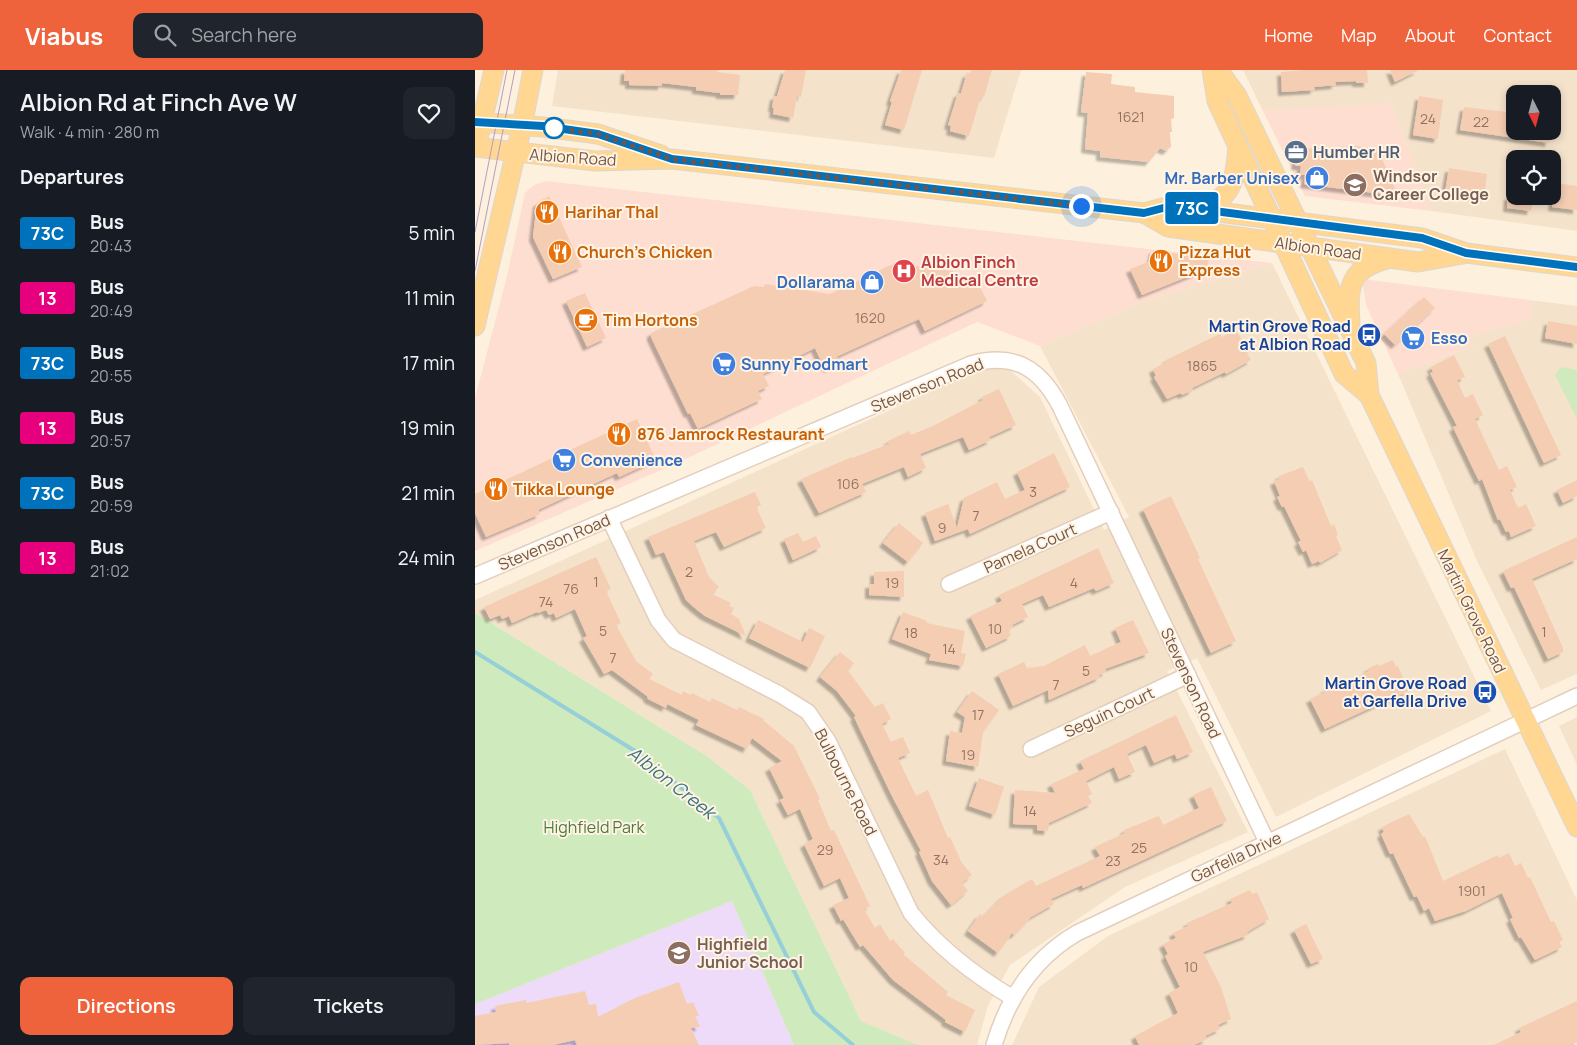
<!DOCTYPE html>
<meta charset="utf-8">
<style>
:root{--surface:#171b24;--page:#20242c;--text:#f1f3f6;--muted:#9ea1a6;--accent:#ee633b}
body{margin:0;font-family:Manrope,sans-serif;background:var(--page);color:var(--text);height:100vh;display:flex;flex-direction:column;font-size:19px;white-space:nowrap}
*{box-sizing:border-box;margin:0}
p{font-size:16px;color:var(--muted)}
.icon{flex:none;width:28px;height:28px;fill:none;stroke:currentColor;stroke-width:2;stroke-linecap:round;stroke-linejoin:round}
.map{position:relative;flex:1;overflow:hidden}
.details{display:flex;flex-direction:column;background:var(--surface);width:475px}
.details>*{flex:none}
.badge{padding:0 10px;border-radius:4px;font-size:18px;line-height:32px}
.needle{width:32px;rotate:174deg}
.tools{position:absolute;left:1031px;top:15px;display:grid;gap:10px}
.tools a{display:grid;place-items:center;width:55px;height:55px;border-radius:10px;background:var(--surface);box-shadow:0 2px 8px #0003;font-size:25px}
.you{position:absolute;width:25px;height:25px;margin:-12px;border:4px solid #fff;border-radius:50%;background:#1a73e8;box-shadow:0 0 0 8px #1a73e833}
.map>.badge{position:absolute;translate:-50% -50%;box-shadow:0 0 0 2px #fff}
h2{padding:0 20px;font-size:19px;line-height:45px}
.round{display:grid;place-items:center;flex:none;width:52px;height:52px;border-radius:10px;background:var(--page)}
.summary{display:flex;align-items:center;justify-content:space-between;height:85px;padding:0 20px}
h1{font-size:24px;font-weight:600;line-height:38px}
.cta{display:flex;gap:10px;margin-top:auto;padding:10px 20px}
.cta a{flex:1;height:58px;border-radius:10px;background:var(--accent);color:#fff;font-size:20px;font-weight:600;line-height:58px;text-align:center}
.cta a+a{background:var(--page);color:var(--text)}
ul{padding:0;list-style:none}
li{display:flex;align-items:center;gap:15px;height:65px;padding:0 20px}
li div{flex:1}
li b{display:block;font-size:19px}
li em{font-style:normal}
li .badge{min-width:55px;font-weight:700;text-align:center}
header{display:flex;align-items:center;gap:30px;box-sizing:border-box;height:70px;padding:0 25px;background:var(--accent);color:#fff}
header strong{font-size:24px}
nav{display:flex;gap:28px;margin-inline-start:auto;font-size:18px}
.search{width:350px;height:45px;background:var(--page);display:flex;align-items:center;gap:12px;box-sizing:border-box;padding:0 18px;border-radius:10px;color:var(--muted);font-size:19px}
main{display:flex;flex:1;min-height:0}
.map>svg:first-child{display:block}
.residential{fill:#f5e2cb;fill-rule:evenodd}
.commercial{fill:#feded0}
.education{fill:#eedaf9}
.green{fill:#cfeabc}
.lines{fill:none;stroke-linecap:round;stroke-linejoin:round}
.stream{stroke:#97cfd9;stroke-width:4}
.building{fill:#f4cdb3;filter:url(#shadow)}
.minor-casing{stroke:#e3cebc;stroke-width:18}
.major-casing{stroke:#ddd6d2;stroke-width:21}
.minor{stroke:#fff;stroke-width:15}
.major{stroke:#ffd792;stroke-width:19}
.tram{stroke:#b39dc5;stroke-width:1}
.line-casing{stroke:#fff;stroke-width:11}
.line{stroke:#0072bc;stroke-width:8}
.walk{stroke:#735545;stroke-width:5;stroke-dasharray:0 9}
.stop-dot{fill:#fff;stroke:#0072bc;stroke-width:2.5}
.labels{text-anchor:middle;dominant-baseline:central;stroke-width:4;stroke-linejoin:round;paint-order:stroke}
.number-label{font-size:14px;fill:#937360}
.service-label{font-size:16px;font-weight:bold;fill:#4e5e75;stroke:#fff4e4;text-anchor:start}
.street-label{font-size:16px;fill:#735545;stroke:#fff4e4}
.education-label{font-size:16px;font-weight:bold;fill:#785e54;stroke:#fff4e4;text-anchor:start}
.shop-label{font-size:16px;font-weight:bold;fill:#366cbe;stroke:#fff4e4;text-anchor:start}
.food-label{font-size:16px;font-weight:bold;fill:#c56008;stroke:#fff4e4;text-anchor:start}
.health-label{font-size:16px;font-weight:bold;fill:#be3a42;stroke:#fff4e4;text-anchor:start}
.transit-label{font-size:16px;font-weight:bold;fill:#164399;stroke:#fff4e4;text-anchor:end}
.park-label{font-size:16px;fill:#4e7a3c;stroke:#fff4e4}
.water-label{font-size:18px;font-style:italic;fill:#3b7681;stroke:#fff4e4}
</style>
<header>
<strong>Viabus</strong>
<div class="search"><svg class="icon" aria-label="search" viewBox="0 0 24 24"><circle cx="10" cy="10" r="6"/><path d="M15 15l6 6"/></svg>Search here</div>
<nav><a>Home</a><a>Map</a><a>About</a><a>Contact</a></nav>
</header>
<main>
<section class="details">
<div class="summary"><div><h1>Albion Rd at Finch Ave W</h1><p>Walk · 4 min · 280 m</p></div><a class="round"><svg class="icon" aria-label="heart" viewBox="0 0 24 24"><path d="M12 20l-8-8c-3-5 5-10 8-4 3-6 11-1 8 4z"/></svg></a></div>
<h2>Departures</h2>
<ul>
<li><span class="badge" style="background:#0072bc;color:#fff">73C</span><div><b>Bus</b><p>20:43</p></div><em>5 min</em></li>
<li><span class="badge" style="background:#e6007e;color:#fff">13</span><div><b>Bus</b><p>20:49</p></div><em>11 min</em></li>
<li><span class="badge" style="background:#0072bc;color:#fff">73C</span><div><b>Bus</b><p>20:55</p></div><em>17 min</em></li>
<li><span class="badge" style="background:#e6007e;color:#fff">13</span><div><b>Bus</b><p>20:57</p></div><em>19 min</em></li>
<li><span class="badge" style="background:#0072bc;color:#fff">73C</span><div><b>Bus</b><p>20:59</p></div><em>21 min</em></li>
<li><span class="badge" style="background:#e6007e;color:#fff">13</span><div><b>Bus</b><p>21:02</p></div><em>24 min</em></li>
</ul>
<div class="cta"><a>Directions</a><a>Tickets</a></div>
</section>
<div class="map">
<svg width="1102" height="975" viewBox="0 0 1102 975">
<defs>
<filter id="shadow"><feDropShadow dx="-4" dy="4" stdDeviation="1" flood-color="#0004"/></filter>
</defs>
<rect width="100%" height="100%" fill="#fdf1dd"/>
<g class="residential">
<path d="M83 0H546L519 88 77 36Z"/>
<path d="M768 0H1102V161L956 141 917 34 788 41ZM1040 24H1078V61H1040ZM1040 89H1078V126H1040Z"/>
<path d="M797 193 1016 641 801 747 722 588 692 601 773 762 650 817 535 895 513 936 502 975H443L386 951 275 720 233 687 0 543V530L507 298 535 300 565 327 629 460 654 447 565 276 667 232Z"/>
<path d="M1054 230 1102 236V604L1066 620 1002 491 923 304 998 276 994 266 1055 249Z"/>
<path d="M1102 647V695L1084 656Z"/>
<path d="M1030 679 1102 830V975H537L564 917 633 866Z"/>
</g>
<g class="commercial">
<path d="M917 33 956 141 830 126 788 41Z"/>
<path d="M71 111 797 193 667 232 565 276 502 252 200 394 0 481V328L31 210 50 123 59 115Z"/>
<path d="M887 209 1054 230 1056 249 995 266 998 276 923 304 891 235Z"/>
</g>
<path class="education" d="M257 831 319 975H0V934Z"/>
<g class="green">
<path d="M1086 297 1102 300V349L1080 305Z"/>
<path d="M0 543 233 687 275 720 386 951 443 975H319L257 831 0 934Z"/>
</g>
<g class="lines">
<path class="stream" d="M0 582 160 681 244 748 339 942 378 975"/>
</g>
<g class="building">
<path d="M150 0H243L242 2 265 5 263 25H245V23L221 20V17L187 13V16L154 15V11H149Z"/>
<path d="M310 0H331L326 27 322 26 318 48 298 44 299 38H297L299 26H302Z"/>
<path d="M426 0H447L429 60 410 55 417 32 415 31Z"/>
<path d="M496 0H517L509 27 506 26 494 66 475 61 476 56 473 55 483 23H486L492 3 495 4Z"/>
<path d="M830 0H892L893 13H881V11L860 12 861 15 839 17 840 20 807 22 806 2Z"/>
<path d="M915 0H944L920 12Z"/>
<path d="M611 2 637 4 636 14 660 17V22L699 26V48L696 49 697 62H695L696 77 691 81 685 78 674 92 625 87V81L610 79 613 43 606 42Z"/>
<path d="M944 26 968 30 963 69 938 65Z"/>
<path d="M989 37 1040 43V61H1076L1074 73 985 60Z"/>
<path d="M881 76 903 79 923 126 829 114 831 105H825L826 96H820L823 79Z"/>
<path d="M974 98 1012 104 1009 128 970 122Z"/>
<path d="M1081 113 1102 116V140L1077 137Z"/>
<path d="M74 126 107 197 78 209 58 167 62 133Z"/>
<path d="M1033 126H1058L1056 141 1032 138Z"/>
<path d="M678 180 734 189 732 199 667 225 655 199 676 191Z"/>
<path d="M420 193 478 201V207L501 209 512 231 450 261 444 249 363 286 354 299 347 293 340 278 288 304 294 316 283 321 287 329 223 359 215 343 213 344 176 267V263L279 216 289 217 290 214 355 224Z"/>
<path d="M110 223 131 268 112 277 91 231Z"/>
<path d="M949 227 960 238 920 275 909 264Z"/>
<path d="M1073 251 1102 256V274L1070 268Z"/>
<path d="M761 260 774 282 772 283 776 290 751 304 750 302 717 318 718 320 707 325 706 323 692 329 679 307 681 306 678 299 692 292 691 290 745 264 747 267Z"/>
<path d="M1030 266 1086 385 1069 393 1013 274Z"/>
<path d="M979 285 990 307 982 310 990 328 998 324 1008 345 1000 349 1024 400 1032 396 1042 417 1035 420 1043 438 1051 434 1061 456 1036 467 1034 461 1031 462 1025 449 1023 450 1007 409 1004 411 978 357 982 356 955 303 958 302 956 297Z"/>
<path d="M524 319 541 355 514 367 516 370 494 380 488 367 445 384 451 398 433 407 429 397 387 414 391 422 344 443 326 409 377 387V388L414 374 413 371 434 361 436 365 458 356 508 330 507 327Z"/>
<path d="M162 349 181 390 144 407 142 403 63 440 65 444 11 467 0 443V424Z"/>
<path d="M579 383 595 417 495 464 493 459 460 471 450 443 473 434 482 458 489 428 522 412 530 429 550 420 542 402Z"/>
<path d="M828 397 835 412 837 410 856 456 859 454 863 465 861 466 867 480 845 493 844 491 837 494 831 480 828 482 823 472 826 471 809 436 807 437 802 427 805 426 799 411 805 409 804 406Z"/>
<path d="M1102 410V426L1088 433 1082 420Z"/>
<path d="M280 422 286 435 281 437 291 458 249 477 241 462 219 471 234 507 244 517 237 524 256 533 254 536 259 538 256 544 264 549 271 566 230 546 221 539 211 530 189 482 181 485 173 467Z"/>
<path d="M696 426 725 488 723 489 761 571 736 583 668 439Z"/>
<path d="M424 453 448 473 433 492 408 473Z"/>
<path d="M323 463 328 472 341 466 346 477 318 490 309 469Z"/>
<path d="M1102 467V489L1057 509 1088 578V582L1073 589 1039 517 1036 518 1028 501Z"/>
<path d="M623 478 639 513 621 521 619 518 574 537 568 525 547 534 553 547 537 555 538 558 533 560 536 566 511 578 495 546 527 531 524 525Z"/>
<path d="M121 487 136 519 131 521 146 553 141 555 161 591 178 604 174 609 207 625 208 621 216 625 217 623 235 632 237 628 262 640 264 637 289 649 288 650 319 676 345 729 343 730 356 761 359 760 395 836 389 839 400 858 405 854 415 871 418 869 430 883 428 884 473 922 471 925 500 940 490 962 470 952 471 950 418 910 388 875 385 877 368 849 366 851 358 835 374 828 365 808 349 816 329 774 338 769 325 739 313 745 305 730 309 728 294 698 307 691 277 668 272 679 221 655 224 650 192 634 191 638 173 629 172 626 137 600 129 604 108 568 112 566 100 539 81 548 79 543 74 545 71 540 63 543 62 542 37 553 34 546 27 549 25 545 15 549 9 537Z"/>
<path d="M429 501V527L394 525V514H399V502Z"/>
<path d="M428 542 452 551V553L490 561 486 583 491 584 488 596 454 590 456 584 417 569Z"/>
<path d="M283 550 328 572 334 558 350 566 335 598 274 568Z"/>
<path d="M658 550 674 583 630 599 631 602 624 605 625 607 574 630 573 620 538 636 523 604 549 592 552 598 569 596 610 575 615 586 646 572 640 558Z"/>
<path d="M365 582 379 593 373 601 400 637 408 633 416 649 407 654 416 672 428 667 435 683 423 688 441 726 453 720 473 768 475 767 487 793 497 805 487 813 493 821 476 835 457 811 444 782 446 781 416 724 379 647 381 646 362 621 345 607Z"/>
<path d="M918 590 921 597 923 596 933 621 909 634 908 632 850 659 835 629 850 622 849 620 858 615 860 617 894 601 892 599 903 594 904 596Z"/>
<path d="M497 621 524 640 508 662 503 697 471 691 475 661 487 663 490 647 482 642Z"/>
<path d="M701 645 718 682 702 689 700 684 679 693 671 675 652 684 660 702 644 709 639 697 611 711 617 724 613 726 617 733 574 753 573 761 562 760V755L538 754 540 720 580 723 576 714 609 699 605 691Z"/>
<path d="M504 708 529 717 520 745 494 736Z"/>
<path d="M736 717 752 751 608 818 607 815 576 829 579 834 556 847 539 865 537 863 523 883 493 861 505 844 508 847 528 826 557 809 561 816 625 786 620 777 650 763 649 760 684 746 688 755 724 738 718 725Z"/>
<path d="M934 744 948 767 950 766 968 811 1023 785 1024 788 1034 783 1040 796 1046 793 1053 808 1055 807 1076 852 1079 851 1088 870 1084 872 1087 877 1060 890 1046 867 1044 868 1035 849 1038 848 1027 823 991 841 960 851 954 838 949 841 942 826 939 827 918 783 915 784 906 764 909 762 907 757Z"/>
<path d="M775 820 777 824 782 822 794 849 772 862 773 865 728 882 746 917 756 949 743 955 745 959 730 966 732 969 719 975H664L660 966 703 943 694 923 705 917 690 886 693 884 688 874 701 868 698 863 713 856 712 853 757 833 755 829Z"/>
<path d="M831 854 848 889 836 894 819 860Z"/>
<path d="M204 912 212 934 218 932 224 946H220L225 957 216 958 224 975H102L100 970 78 975H34V973L0 975V946L21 942 20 936 51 930V933L110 921 114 935 121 934 123 947 160 928Z"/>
<path d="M1102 931V972L1095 975H1019L1046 962 1044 958Z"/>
</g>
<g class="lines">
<g class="minor-casing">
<g id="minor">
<path d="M134 448 183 550 199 570 304 624 333 642 353 671 436 843C464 878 499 905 538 928"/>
<path d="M0 506 496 294C539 282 565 298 585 336L792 772"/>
<path d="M474 514 636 442"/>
<path d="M556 679 713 605"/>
<path d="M519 975C533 928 559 888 602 863L1102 626"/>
</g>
</g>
<g class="major-casing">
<g id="major">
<path d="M737 0 742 31 869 304 894 325"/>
<path d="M743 0 762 26 891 293 894 325 1102 757"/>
<path d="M0 52 68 57 123 64 186 85"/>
<path d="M4 64 19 0"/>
<path d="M0 77 120 91 197 89 669 143 696 136 947 168 991 183 1102 197"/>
<path d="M722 137C759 131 760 108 763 76"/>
<path d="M669 143 693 157 943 192 988 184"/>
<path d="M875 253C873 217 873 199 912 189"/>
<path d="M0 256 47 56 58 0"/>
</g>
</g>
<use href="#minor" class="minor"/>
<use href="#major" class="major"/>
<g class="tram">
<path d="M0 162 32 0"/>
<path d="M0 201 40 0"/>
</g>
</g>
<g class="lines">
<g class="line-casing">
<path id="line" d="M0 52 68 56 123 64 197 89 669 143 696 136 716 138 947 168 991 183 1102 197"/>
</g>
<use href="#line" class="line"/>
<path class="walk" d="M79 58 123 64 197 89 606 136"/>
</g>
<defs>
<g id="office-disc" transform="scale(1.25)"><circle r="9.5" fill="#5c6f8a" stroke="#fff4e4"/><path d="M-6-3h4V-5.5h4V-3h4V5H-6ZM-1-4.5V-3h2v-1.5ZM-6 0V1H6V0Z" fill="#fff"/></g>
<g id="shop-disc" transform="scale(1.25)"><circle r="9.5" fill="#3f7fe0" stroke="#fff4e4"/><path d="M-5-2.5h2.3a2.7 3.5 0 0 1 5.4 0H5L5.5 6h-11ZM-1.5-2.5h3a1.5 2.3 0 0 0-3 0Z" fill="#fff"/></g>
<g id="university-disc" transform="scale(1.25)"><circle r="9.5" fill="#8d6e63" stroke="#fff4e4"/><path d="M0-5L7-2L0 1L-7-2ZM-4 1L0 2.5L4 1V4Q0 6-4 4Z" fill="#fff"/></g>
<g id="restaurant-disc" transform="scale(1.25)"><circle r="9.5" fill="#e8710a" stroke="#fff4e4"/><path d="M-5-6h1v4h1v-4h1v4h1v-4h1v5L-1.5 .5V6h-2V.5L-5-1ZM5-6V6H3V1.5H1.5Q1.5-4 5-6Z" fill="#fff"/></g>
<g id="hospital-disc" transform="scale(1.25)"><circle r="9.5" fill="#e0444e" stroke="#fff4e4"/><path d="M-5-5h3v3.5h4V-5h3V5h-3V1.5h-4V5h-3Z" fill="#fff"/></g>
<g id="cafe-disc" transform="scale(1.25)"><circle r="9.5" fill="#e8710a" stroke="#fff4e4"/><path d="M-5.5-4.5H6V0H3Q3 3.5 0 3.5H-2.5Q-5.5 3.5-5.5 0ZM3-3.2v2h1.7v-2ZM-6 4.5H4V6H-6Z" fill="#fff"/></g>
<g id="bus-disc" transform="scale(1.25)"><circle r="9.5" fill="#1a4fb4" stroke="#fff4e4"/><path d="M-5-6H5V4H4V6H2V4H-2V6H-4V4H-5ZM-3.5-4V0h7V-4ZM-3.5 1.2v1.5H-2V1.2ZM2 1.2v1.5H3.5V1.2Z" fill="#fff"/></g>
<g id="supermarket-disc" transform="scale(1.25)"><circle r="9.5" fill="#3f7fe0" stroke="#fff4e4"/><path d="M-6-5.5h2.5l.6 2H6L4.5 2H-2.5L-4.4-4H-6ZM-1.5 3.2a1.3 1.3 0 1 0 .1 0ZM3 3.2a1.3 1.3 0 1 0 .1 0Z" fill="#fff"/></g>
<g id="school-disc" transform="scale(1.25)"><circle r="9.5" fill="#8d6e63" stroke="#fff4e4"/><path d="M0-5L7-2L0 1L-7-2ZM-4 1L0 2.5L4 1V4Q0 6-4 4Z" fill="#fff"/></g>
</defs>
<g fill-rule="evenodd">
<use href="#office-disc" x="821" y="82"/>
<use href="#shop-disc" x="842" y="108"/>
<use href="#university-disc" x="880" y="115"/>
<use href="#restaurant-disc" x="72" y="142"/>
<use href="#restaurant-disc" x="85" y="182"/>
<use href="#restaurant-disc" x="686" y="191"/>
<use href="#hospital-disc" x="429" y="201"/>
<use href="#shop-disc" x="397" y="212"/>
<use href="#cafe-disc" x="111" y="250"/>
<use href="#bus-disc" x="894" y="265"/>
<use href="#supermarket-disc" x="938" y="268"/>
<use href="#supermarket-disc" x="249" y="294"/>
<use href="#restaurant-disc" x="144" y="364"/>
<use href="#supermarket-disc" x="89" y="390"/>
<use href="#restaurant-disc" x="21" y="419"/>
<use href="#bus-disc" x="1010" y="622"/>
<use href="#school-disc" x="204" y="883"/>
</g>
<circle class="stop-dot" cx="79" cy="58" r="10"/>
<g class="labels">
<g class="number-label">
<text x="656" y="46">1621</text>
<text x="953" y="48">24</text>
<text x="1006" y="51">22</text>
<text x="395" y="247">1620</text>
<text x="727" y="295">1865</text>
<text x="373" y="413">106</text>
<text x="558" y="421">3</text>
<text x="501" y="445">7</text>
<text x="467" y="457">9</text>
<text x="214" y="501">2</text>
<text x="121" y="511">1</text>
<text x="417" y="512">19</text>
<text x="599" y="512">4</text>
<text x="96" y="518">76</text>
<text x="71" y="531">74</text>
<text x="520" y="558">10</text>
<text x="128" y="560">5</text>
<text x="1069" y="561">1</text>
<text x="436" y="562">18</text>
<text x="474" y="578">14</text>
<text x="138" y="587">7</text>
<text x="611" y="600">5</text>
<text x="581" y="614">7</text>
<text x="503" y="644">17</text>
<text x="493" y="684">19</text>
<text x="555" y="740">14</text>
<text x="664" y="777">25</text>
<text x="350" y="779">29</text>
<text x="466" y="789">34</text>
<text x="638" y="790">23</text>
<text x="997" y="820">1901</text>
<text x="716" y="896">10</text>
</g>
<g class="service-label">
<text x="838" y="82">Humber HR</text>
</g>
<g class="street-label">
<text transform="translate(98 87) rotate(4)">Albion Road</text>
<text transform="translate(843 178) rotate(8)">Albion Road</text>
<text transform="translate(452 315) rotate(-22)">Stevenson Road</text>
<text transform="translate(79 472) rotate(-23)">Stevenson Road</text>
<text transform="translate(555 478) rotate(-24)">Pamela Court</text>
<text transform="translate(997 541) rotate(64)">Martin Grove Road</text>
<text transform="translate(716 613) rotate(65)">Stevenson Road</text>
<text transform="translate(634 642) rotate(-25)">Seguin Court</text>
<text transform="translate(371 712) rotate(63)">Bulbourne Road</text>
<text transform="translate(761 787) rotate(-25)">Garfella Drive</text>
</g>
<g class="education-label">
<text x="898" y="106">Windsor<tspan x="898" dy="18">Career College</tspan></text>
<text x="222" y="874">Highfield<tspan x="222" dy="18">Junior School</tspan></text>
</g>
<g class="shop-label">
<text x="824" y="108" text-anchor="end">Mr. Barber Unisex</text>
<text x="380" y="212" text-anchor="end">Dollarama</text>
<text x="956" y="268">Esso</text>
<text x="266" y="294">Sunny Foodmart</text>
<text x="106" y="390">Convenience</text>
</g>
<g class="food-label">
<text x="90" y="142">Harihar Thal</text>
<text x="102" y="182">Church's Chicken</text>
<text x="704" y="182">Pizza Hut<tspan x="704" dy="18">Express</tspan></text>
<text x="128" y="250">Tim Hortons</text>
<text x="162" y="364">876 Jamrock Restaurant</text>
<text x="38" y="419">Tikka Lounge</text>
</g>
<g class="health-label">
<text x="446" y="192">Albion Finch<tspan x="446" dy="18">Medical Centre</tspan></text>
</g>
<g class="transit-label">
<text x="876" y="256">Martin Grove Road<tspan x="876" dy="18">at Albion Road</tspan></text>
<text x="992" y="613">Martin Grove Road<tspan x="992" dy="18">at Garfella Drive</tspan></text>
</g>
<g class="park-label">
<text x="119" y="757">Highfield Park</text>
</g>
<g class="water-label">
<text transform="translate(197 712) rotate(38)">Albion Creek</text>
</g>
</g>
</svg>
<div class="tools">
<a><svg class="needle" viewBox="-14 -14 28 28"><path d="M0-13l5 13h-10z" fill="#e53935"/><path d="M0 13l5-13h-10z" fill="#9ea1a6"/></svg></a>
<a><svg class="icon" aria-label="locate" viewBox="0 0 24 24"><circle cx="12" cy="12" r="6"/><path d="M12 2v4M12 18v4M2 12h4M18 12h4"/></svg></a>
</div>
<div class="you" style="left:606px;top:136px"></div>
<b class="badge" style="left:717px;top:138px;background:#0072bc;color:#fff">73C</b>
</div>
</main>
